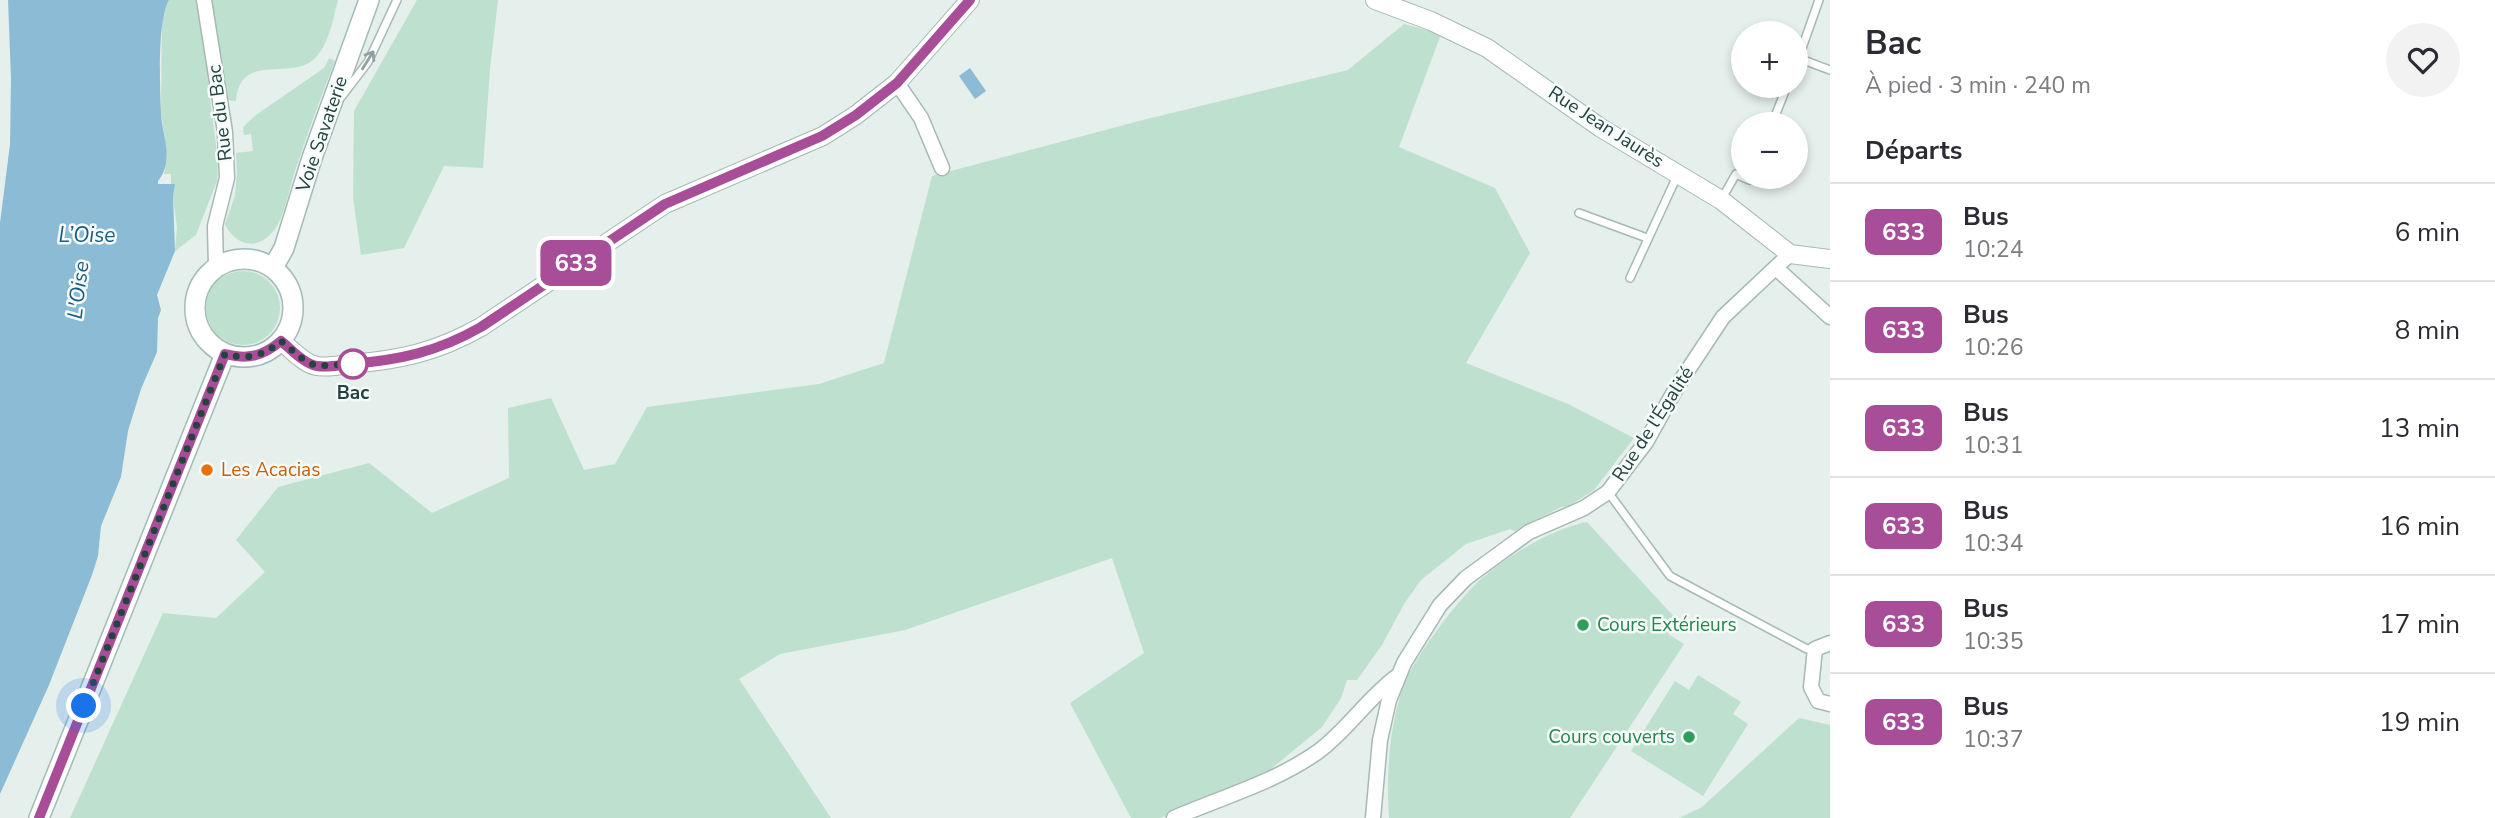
<!DOCTYPE html>
<html lang="fr">
<meta charset="utf-8">
<style>
:root{--surface:#fff;--page:#f2f2f3;--text:#2b2b33;--muted:#7c7c81;--line:#e1e1e2}
body{margin:0;font-family:"Nunito Sans",sans-serif;background:var(--page);color:var(--text);height:100vh;display:flex;flex-direction:column;font-size:26px;white-space:nowrap}
*{box-sizing:border-box;margin:0}
p{font-size:23px;color:var(--muted)}
.icon{flex:none;width:38px;height:38px;fill:none;stroke:currentColor;stroke-width:2;stroke-linecap:round;stroke-linejoin:round}
.map{position:relative;flex:1;overflow:hidden}
.side{display:flex;flex-direction:column;background:var(--surface);width:665px}
.side>*{flex:none}
.badge{padding:0 14px;border-radius:10px;font-size:24px;line-height:46px}
.fabs{position:absolute;left:1731px;top:21px;display:grid;gap:14px}
.fabs a{display:grid;place-items:center;width:77px;height:77px;border-radius:50%;background:var(--surface);box-shadow:0 4px 10px #0003;font-size:35px}
.you{position:absolute;width:35px;height:35px;margin:-18px;border:5px solid #fff;border-radius:50%;background:#1a73e8;box-shadow:0 0 0 10px #1a73e833}
.map>.badge{position:absolute;translate:-50% -50%;box-shadow:0 0 0 4px #fff}
h2{padding:0 35px;font-size:26px;line-height:63px}
.round{display:grid;place-items:center;flex:none;width:74px;height:74px;border-radius:37px;background:var(--page)}
.summary{display:flex;align-items:center;justify-content:space-between;height:119px;padding:0 35px}
h1{font-size:33px;font-weight:700;line-height:52px}
ul{padding:0;list-style:none}
li{display:flex;align-items:center;gap:21px;height:98px;padding:0 35px;border-top:2px solid var(--line)}
li div{flex:1}
li b{display:block;font-size:26px}
li em{font-style:normal}
li .badge{min-width:77px;font-weight:700;text-align:center}
main{display:flex;flex:1;min-height:0}
.map>svg:first-child{display:block}
.green{fill:#bee0ce}
.water{fill:#8cbcd5}
.lines{fill:none;stroke-linecap:round;stroke-linejoin:round}
.service-casing{stroke:#a7b8b5;stroke-width:10}
.minor-casing{stroke:#a7b8b5;stroke-width:17}
.tertiary-casing{stroke:#a7b8b5;stroke-width:20}
.secondary-casing{stroke:#a3bbb8;stroke-width:22}
.service{stroke:#fff;stroke-width:7}
.minor{stroke:#fff;stroke-width:14}
.tertiary{stroke:#fff;stroke-width:18}
.secondary{stroke:#fff;stroke-width:19}
.oneway{stroke:#91a0a0}
.line-casing{stroke:#fff;stroke-width:16}
.line{stroke:#a84d97;stroke-width:10}
.walk{stroke:#234240;stroke-width:7;stroke-dasharray:0 12.6}
.stop-dot{fill:#fff;stroke:#a84d97;stroke-width:3.5}
.food-dot{fill:#e8710a;stroke:#f6fbf9;stroke-width:2.5}
.leisure-dot{fill:#2e9e5b;stroke:#f6fbf9;stroke-width:2.5}
.labels{text-anchor:middle;dominant-baseline:central;stroke-width:5;stroke-linejoin:round;paint-order:stroke}
.street-label{font-size:19px;fill:#234240;stroke:#f6fbf9}
.stop-label{font-size:19px;font-weight:bold;fill:#234240;stroke:#f6fbf9}
.food-label{font-size:19px;fill:#c56008;stroke:#f6fbf9;text-anchor:start}
.leisure-label{font-size:19px;fill:#27864d;stroke:#f6fbf9;text-anchor:start}
.water-label{font-size:21px;font-style:italic;fill:#1a5c81;stroke:#f6fbf9}
</style>
<main>
<div class="map">
<svg width="1830" height="818" viewBox="0 0 1830 818">
<rect width="100%" height="100%" fill="#e5efec"/>
<g class="green">
<path d="M169 0H338C333 18 330 41 317 56 294 84 240 49 236 101 222 101 216 93 208 84L218 160 217 181 196 235 175 251 177 227 173 197 175 184H171V174H164L167 158 161 111 162 15Z"/>
<path d="M417 0H498L490 69 483 168 444 166 404 248 361 255 353 197 354 111Z"/>
<path d="M1404 24 1441 34 1399 147 1495 188 1530 253 1466 363 1568 404 1634 438 1594 490 1569 506 1561 507 1530 523 1519 533 1510 529 1466 544 1421 580 1404 604 1382 645 1357 680H1347L1341 698 1322 727 1260 778 1160 818H1131L1070 703 1144 653 1112 558 905 630 780 654 739 679 831 818H70L163 613 216 618 265 572 236 540 278 487 369 463 432 513 509 478 508 408 551 398 584 470 615 464 647 407 819 384 884 363 932 176 1139 121 1348 70Z"/>
<path d="M329 58 335 61C321 96 308 132 296 168 290 185 285 215 275 229 259 251 236 247 225 224L235 196 237 173 236 153 253 151 251 134 244 135 243 127 256 115 324 68Z"/>
<circle cx="243" cy="308" r="37"/>
<path d="M1587 522 1677 620 1668 634 1684 644 1570 818H1389C1386 776 1389 730 1402 690 1412 660 1456 602 1479 581 1507 556 1551 529 1587 522Z"/>
<path d="M1698 675 1741 702 1733 714 1748 724 1703 796 1631 751 1675 681 1689 690Z"/>
<path d="M1799 718 1830 725V818H1679L1702 807Z"/>
</g>
<g class="water">
<path d="M8 0H169C157 20 160 87 161 113 162 137 175 159 158 181V184H175L173 197 175 251 157 295 161 310 158 318 157 352 141 389 128 431 121 477 101 526 98 556 92 575 49 685 0 794V223L10 144 11 79Z"/>
<path d="M970 68 986 91 975 99 959 76Z"/>
</g>
<g class="lines">
<g class="service-casing">
<g id="service">
<path d="M1798 58 1830 70"/>
<path d="M1796 65 1819 0"/>
<path d="M342 96 368 62 397 0"/>
<path d="M1772 124 1787 86"/>
<path d="M1721 200 1736 174 1749 180 1750 177"/>
<path d="M1579 213 1647 238"/>
<path d="M1630 278 1678 174"/>
<path d="M1608 492 1670 576 1807 649H1815"/>
</g>
</g>
<g class="minor-casing">
<g id="minor">
<path d="M204 0 225 132 227 178 215 226 216 267"/>
<path d="M897 83 921 118 942 168"/>
<path d="M1776 268 1830 317"/>
<path d="M1830 643 1815 649 1811 687 1818 701 1830 704"/>
<path d="M1174 818C1222 797 1276 782 1319 751 1348 729 1367 699 1396 677"/>
<path d="M1373 818 1380 740 1389 700 1404 663 1440 605 1466 578 1529 532 1584 508 1608 492 1646 442 1678 385 1723 317 1790 254"/>
</g>
</g>
<g class="tertiary-casing">
<g id="tertiary">
<path d="M1375 0 1431 21 1487 48 1601 128 1721 200 1790 254 1830 259"/>
<path d="M281 341C291 349 304 364 317 366 326 368 340 365 350 364 400 360 437 352 481 327L665 204 823 136 856 115 897 83 970 0"/>
</g>
</g>
<g class="secondary-casing">
<g id="secondary">
<circle cx="244" cy="308" r="49"/>
<path d="M273 268 284 248 312 158 369 0"/>
<path d="M39 818 225 354"/>
</g>
</g>
<use href="#service" class="service"/>
<use href="#minor" class="minor"/>
<use href="#tertiary" class="tertiary"/>
<use href="#secondary" class="secondary"/>
</g>
<defs><path id="oneway-shaft" d="M-6 0H5M1.5-3L5.5 0L1.5 3" fill="none" stroke-width="1.6" stroke-linecap="round" stroke-linejoin="round" transform="scale(1.75)"/></defs>
<use class="oneway" href="#oneway-shaft" transform="translate(368 60) rotate(-58)"/>
<g class="lines">
<g class="line-casing">
<path id="line" d="M39 818 225 354C248 360 263 356 281 341 291 349 304 364 317 366 327 368 340 365 350 364 400 360 437 352 481 327L665 204 822 136 856 115 897 83 970 0"/>
</g>
<use href="#line" class="line"/>
<path class="walk" d="M84 706 225 354C248 360 263 356 281 341L303 359 316 366 353 364"/>
</g>
<circle class="stop-dot" cx="353" cy="364" r="14"/>
<circle class="food-dot" cx="207" cy="470" r="7"/>
<g class="leisure-dot">
<circle cx="1583" cy="625" r="7"/>
<circle cx="1689" cy="737" r="7"/>
</g>
<g class="labels">
<g class="street-label">
<text transform="translate(220 113) rotate(-97)">Rue du Bac</text>
<text transform="translate(1606 127) rotate(33)">Rue Jean Jaurès</text>
<text transform="translate(322 134) rotate(-71)">Voie Savaterie</text>
<text transform="translate(1653 424) rotate(-57)">Rue de l'Égalité</text>
</g>
<g class="stop-label">
<text x="353" y="393">Bac</text>
</g>
<g class="food-label">
<text x="221" y="470">Les Acacias</text>
</g>
<g class="leisure-label">
<text x="1597" y="625">Cours Extérieurs</text>
<text x="1675" y="737" text-anchor="end">Cours couverts</text>
</g>
<g class="water-label">
<text x="87" y="235">L’Oise</text>
<text transform="translate(78 290) rotate(-83)">L'Oise</text>
</g>
</g>
</svg>
<div class="fabs">
<a>+</a>
<a>−</a>
</div>
<div class="you" style="left:84px;top:706px"></div>
<b class="badge" style="left:576px;top:263px;background:#a84d97;color:#fff">633</b>
</div>
<section class="side">
<div class="summary"><div><h1>Bac</h1><p>À pied · 3 min · 240 m</p></div><a class="round"><svg class="icon" aria-label="heart" viewBox="0 0 24 24"><path d="M12 20l-8-8c-3-5 5-10 8-4 3-6 11-1 8 4z"/></svg></a></div>
<h2>Départs</h2>
<ul>
<li><span class="badge" style="background:#a84d97;color:#fff">633</span><div><b>Bus</b><p>10:24</p></div><em>6 min</em></li>
<li><span class="badge" style="background:#a84d97;color:#fff">633</span><div><b>Bus</b><p>10:26</p></div><em>8 min</em></li>
<li><span class="badge" style="background:#a84d97;color:#fff">633</span><div><b>Bus</b><p>10:31</p></div><em>13 min</em></li>
<li><span class="badge" style="background:#a84d97;color:#fff">633</span><div><b>Bus</b><p>10:34</p></div><em>16 min</em></li>
<li><span class="badge" style="background:#a84d97;color:#fff">633</span><div><b>Bus</b><p>10:35</p></div><em>17 min</em></li>
<li><span class="badge" style="background:#a84d97;color:#fff">633</span><div><b>Bus</b><p>10:37</p></div><em>19 min</em></li>
</ul>
</section>
</main>
